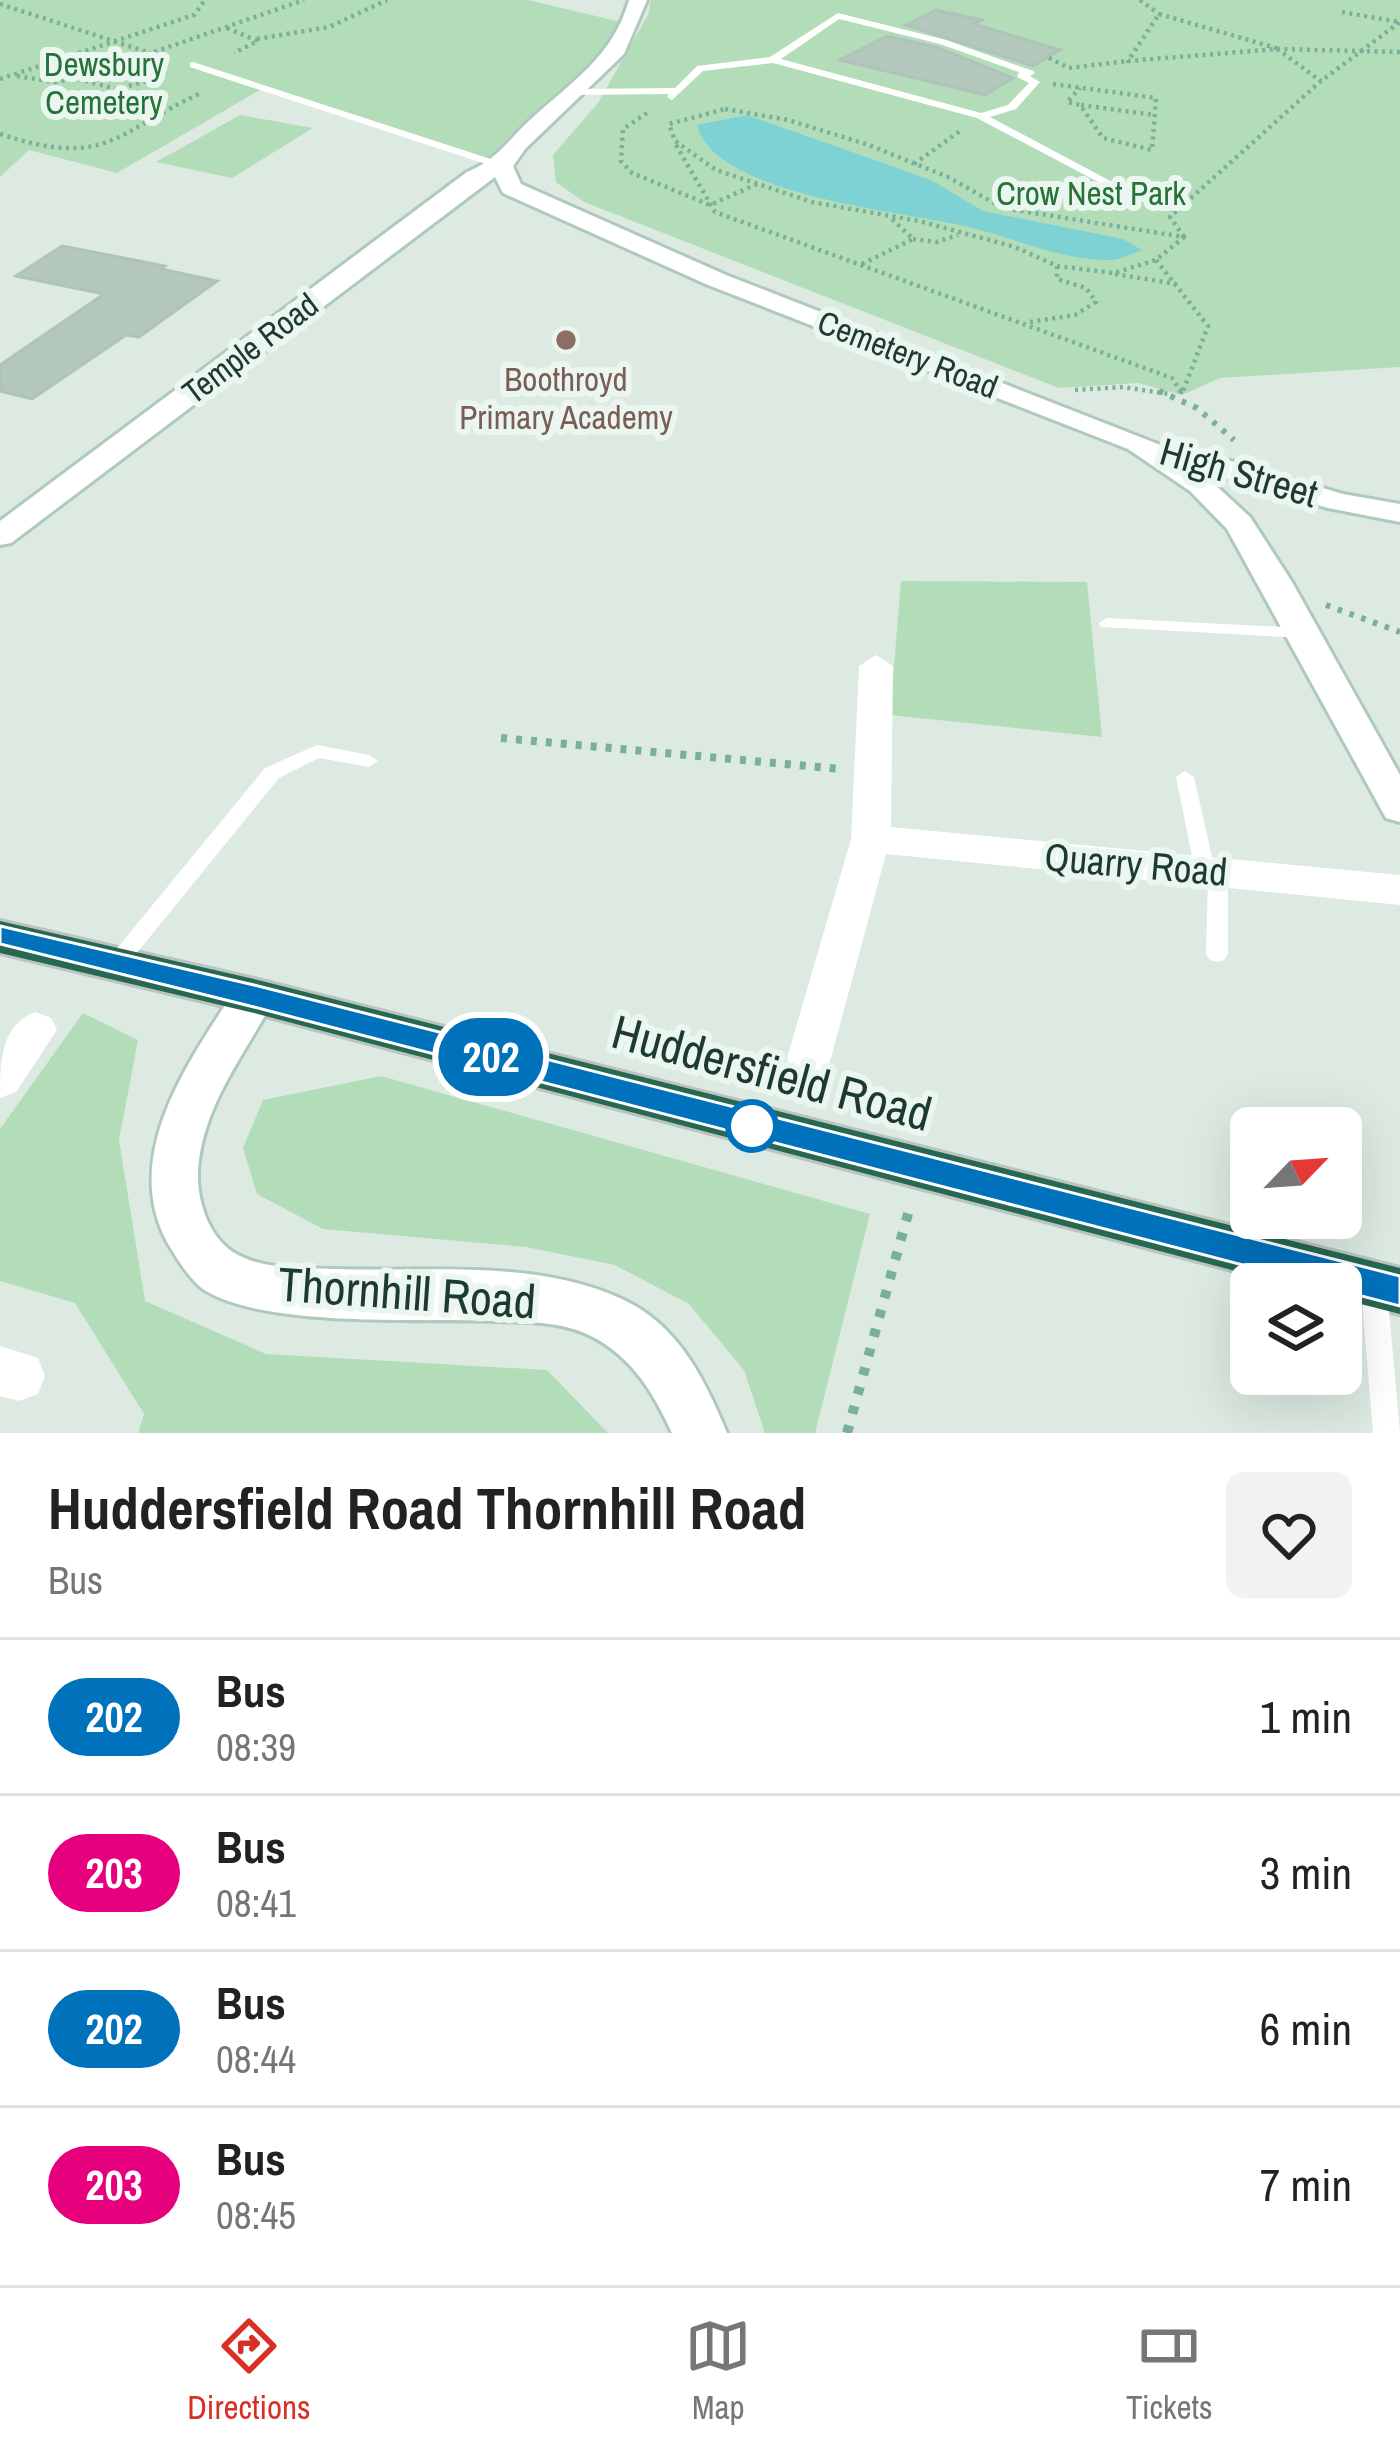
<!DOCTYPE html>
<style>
:root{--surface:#fff;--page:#f2f2f2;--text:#222;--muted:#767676;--line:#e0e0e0;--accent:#d93025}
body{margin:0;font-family:"Archivo Narrow",sans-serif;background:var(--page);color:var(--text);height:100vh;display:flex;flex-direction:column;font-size:45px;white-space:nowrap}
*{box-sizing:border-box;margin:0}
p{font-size:39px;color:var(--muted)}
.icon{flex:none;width:66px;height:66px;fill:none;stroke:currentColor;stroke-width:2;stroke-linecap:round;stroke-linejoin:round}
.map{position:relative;height:1433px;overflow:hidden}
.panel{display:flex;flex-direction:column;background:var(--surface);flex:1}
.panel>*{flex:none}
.badge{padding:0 24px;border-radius:39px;font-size:42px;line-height:78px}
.needle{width:78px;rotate:65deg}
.tools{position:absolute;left:1230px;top:1107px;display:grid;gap:24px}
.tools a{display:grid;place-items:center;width:132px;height:132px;border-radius:18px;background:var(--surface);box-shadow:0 12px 48px #0002;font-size:60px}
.map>.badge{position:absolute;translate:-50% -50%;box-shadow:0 0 0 6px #fff}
.round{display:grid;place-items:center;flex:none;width:126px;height:126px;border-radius:18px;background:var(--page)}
.headline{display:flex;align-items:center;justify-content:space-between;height:204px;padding:0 48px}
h1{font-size:57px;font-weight:700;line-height:90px}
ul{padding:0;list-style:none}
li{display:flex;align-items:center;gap:36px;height:156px;padding:0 48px;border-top:3px solid var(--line)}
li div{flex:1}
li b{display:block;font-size:45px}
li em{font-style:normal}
li .badge{min-width:132px;font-weight:700;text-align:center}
.tabs{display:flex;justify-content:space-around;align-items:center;height:168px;border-top:3px solid var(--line);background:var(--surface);font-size:33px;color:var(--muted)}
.tabs a{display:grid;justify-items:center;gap:6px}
.tabs .selected{color:var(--accent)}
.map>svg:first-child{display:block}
.green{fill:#b3ddb9}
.water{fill:#7fd2d4}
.building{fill:#b4c7bd;stroke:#aec4b8;stroke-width:3}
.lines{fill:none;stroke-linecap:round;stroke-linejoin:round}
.secondary-casing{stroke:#afcabd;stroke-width:6}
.highway-casing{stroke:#bbc4c0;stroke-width:6}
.path-far3{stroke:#7ab098;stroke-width:4.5;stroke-dasharray:3 4.5;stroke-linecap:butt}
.path-far2{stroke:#7ab098;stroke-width:6;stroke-dasharray:4.5 8;stroke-linecap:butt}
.path-far1{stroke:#7ab098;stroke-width:8;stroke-dasharray:6 9;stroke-linecap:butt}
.path{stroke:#7ab098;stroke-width:10;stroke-dasharray:8 12;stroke-linecap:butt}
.lane{fill:#fff;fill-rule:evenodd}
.street{fill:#fff;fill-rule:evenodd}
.secondary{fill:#fff;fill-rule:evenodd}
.highway{fill:#276852;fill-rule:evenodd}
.line{fill:#0072bc;stroke:#fff;stroke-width:3}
.education-dot{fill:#8d6e63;stroke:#ecf6f0;stroke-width:4.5}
.stop-dot{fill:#fff;stroke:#0072bc;stroke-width:6}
.labels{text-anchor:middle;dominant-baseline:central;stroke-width:12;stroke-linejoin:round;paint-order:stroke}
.far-park-label{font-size:33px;fill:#257339;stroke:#ecf6f0}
.far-street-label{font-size:33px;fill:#1d3a2e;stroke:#ecf6f0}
.far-education-label{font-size:33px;fill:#785e54;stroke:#ecf6f0}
.street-label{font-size:39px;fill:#1d3a2e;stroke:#ecf6f0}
.near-street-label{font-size:48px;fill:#1d3a2e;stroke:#ecf6f0}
</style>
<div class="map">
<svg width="1400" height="1433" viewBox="0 0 1400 1433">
<rect width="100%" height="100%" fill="#dceae2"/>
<g class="green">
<path d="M0 0H528L634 25 502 166 265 87 117 173 29 150 0 177Z"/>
<path d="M651 0H1400V367L1220 378 1182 395 1138 383 1059 388 584 202 556 182 553 155 598 103 648 15Z"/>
<path d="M240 115 313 128 232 178 156 162Z"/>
<path d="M901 581 1087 582 1102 737 890 715Z"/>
<path d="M83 1013 138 1040 119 1140 145 1301 266 1354 547 1370 608 1433H138L144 1414 75 1303 0 1281V1129Z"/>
<path d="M381 1076 870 1214 815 1433H765L744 1370 689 1304 615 1265 526 1247 323 1229 257 1194 243 1148 263 1100Z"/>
</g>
<path class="water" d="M747 115 931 180 983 211 1123 239 1142 250C1131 254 1119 261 1107 260 1062 260 1016 239 973 228 912 212 714 197 697 125Z"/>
<g class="building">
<path d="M936 10 982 20 974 24 1060 50 1033 66 906 25Z"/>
<path d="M887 36 939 48 1013 78 985 95 840 60Z"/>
<path d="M62 246 165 266 161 269 217 281 139 337 126 335 32 399 0 391V365L104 294 16 276Z"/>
</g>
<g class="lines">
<g class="secondary-casing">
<g id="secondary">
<path d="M629 0H647L624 54 526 148 513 166 521 184 726 275 1163 446 1172 444 1343 494 1400 504V522L1328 508 1199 470 1250 517 1292 582 1400 775V822L1386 818 1381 809 1227 529 1190 491 1128 449 708 285 503 193 495 177 11 543 0 545V521L467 172C497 160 507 141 530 120 571 82 613 57 629 0Z"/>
<path d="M254 979 269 984 276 996C248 1049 207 1099 199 1160 194 1193 206 1238 238 1255 266 1270 306 1268 337 1269 430 1272 537 1259 624 1300 679 1326 705 1380 727 1433H672C654 1394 633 1358 593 1337 562 1321 528 1322 495 1321 420 1318 269 1328 206 1291 191 1282 176 1257 167 1242 120 1153 191 1058 239 984Z"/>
</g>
</g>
<g class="highway-casing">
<path id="highway" d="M0 921 254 979 1400 1268V1314L1341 1299V1284H1285L254 1013 0 953Z"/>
</g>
<g class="path-far3">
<path d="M1140 0 1159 14"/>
<path d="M0 4 150 53"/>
<path d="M1342 12 1399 22"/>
<path d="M1159 14 1276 48 1277 49 1128 61Z"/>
<path d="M227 28 258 41 234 53"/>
<path d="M257 39 329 27 387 0"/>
<path d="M1277 49 1321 81"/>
<path d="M1277 49 1400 52"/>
<path d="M1049 58 1069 68"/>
<path d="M137 59 167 68"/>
<path d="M1069 68 1128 61"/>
<path d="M17 76 55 82 82 77 304 0"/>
<path d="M0 79 194 15 205 0"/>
<path d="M78 79 117 89 162 77 167 68"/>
<path d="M1053 84 1156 98 1152 150 1103 138 1080 105 1067 102 1080 88"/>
<path d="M1081 105 1154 115"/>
<path d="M725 109 788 120 869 145 948 177 1003 208 1184 237 1156 260 1114 273 1057 266 1015 247 919 221 812 202 716 170 675 141 669 124Z"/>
<path d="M647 113 623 129 621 161 632 173 710 205 757 184"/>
<path d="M0 134C107 169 114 133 201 93"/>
<path d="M676 145 715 212 1172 378 1182 394"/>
<path d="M914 164 960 131"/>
<path d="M1184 237 1170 217 1321 81 1400 22"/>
<path d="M913 239 936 242 958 235"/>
<path d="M1156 260 1208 326 1182 394"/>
<path d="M862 264 913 239 891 218"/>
<path d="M1115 274 1176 284"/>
<path d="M1030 322 1075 315 1096 302 1086 288 1057 279V266"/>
<path d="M1075 390 1123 387 1169 394"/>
</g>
<g class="path-far2">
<path d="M1159 391 1197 408 1234 440"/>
<path d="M1180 391H1183"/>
<path d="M1326 605 1400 632"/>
</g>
<path class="path-far1" d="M501 738 840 769"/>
<g class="path">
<path d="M755 1087 766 1056"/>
<path d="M847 1433 911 1203"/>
</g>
<g class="lane">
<path d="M838 13 946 40 1033 71 1035 73 1030 76 1040 82 1016 109 990 117 1146 200 1136 202 977 118 773 63 703 71 672 100 667 97 669 94 573 95 568 92 573 89 675 88 697 66 770 57ZM839 19 940 44 1019 72 1017 77 1029 83 1008 105 981 113 781 59Z"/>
<path d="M193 62 506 164 508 166 498 168 190 67V63Z"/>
<path d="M1107 618 1304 628 1312 633 1304 638 1101 627 1099 623Z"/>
<path d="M317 745 369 755 378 761 369 767 319 758 279 778 123 970 116 972 109 970 105 964 109 958 265 768Z"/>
<path d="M1185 771 1194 777 1214 866 1225 867 1228 872V954L1224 960 1217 962 1210 960 1206 954 1208 877 1198 876 1195 871 1176 777Z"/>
<path d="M1374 1276 1383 1280 1387 1288 1400 1433H1373L1361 1288 1365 1280Z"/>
</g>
<g class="street">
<path d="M876 655 893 666 891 827 1400 875V905L886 854 831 1058 825 1071 809 1076 793 1071 787 1058 851 839 859 666Z"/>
<path d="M35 1012 51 1018 57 1030 16 1092 0 1098C0 1062 0 1026 35 1012Z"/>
<path d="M0 1346 38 1358 45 1376 38 1394 19 1401 0 1396Z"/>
</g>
<use href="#secondary" class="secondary"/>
<use href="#highway" class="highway"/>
</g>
<path class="line" d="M0 926 254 985 1400 1276V1306L254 1007 0 944Z"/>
<circle class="education-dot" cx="566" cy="340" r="12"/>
<circle class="stop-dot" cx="752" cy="1126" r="24"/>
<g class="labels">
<g class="far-park-label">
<text x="104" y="64">Dewsbury<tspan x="104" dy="38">Cemetery</tspan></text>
<text x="1091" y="193">Crow Nest Park</text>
</g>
<g class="far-street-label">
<text transform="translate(250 348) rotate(-37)">Temple Road</text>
<text transform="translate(908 354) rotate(21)">Cemetery Road</text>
</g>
<g class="far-education-label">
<text x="566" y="379">Boothroyd<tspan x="566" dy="38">Primary Academy</tspan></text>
</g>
<g class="street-label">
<text transform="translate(1239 472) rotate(16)">High Street</text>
<text transform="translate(1136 864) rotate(5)">Quarry Road</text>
</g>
<g class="near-street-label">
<text transform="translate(772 1072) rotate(15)">Huddersfield Road</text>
<text transform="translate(407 1292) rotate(4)">Thornhill Road</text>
</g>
</g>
</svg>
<div class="tools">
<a><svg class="needle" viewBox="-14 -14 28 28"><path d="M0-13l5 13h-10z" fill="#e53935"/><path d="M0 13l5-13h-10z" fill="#767676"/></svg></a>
<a><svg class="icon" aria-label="layers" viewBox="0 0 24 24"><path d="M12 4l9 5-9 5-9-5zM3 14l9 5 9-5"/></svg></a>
</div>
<b class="badge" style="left:491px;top:1057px;background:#0072bc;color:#fff">202</b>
</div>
<section class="panel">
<div class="headline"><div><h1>Huddersfield Road Thornhill Road</h1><p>Bus</p></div><a class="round"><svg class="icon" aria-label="heart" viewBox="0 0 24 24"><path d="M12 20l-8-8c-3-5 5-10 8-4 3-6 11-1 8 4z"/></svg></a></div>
<ul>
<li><span class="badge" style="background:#0072bc;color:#fff">202</span><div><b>Bus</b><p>08:39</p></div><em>1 min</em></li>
<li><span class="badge" style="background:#e6007e;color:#fff">203</span><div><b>Bus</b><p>08:41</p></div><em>3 min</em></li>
<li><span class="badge" style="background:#0072bc;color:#fff">202</span><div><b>Bus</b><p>08:44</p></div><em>6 min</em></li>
<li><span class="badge" style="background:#e6007e;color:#fff">203</span><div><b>Bus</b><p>08:45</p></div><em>7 min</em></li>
</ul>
</section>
<nav class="tabs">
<a class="selected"><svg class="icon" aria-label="directions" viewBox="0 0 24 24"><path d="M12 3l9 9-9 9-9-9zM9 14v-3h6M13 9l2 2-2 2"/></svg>Directions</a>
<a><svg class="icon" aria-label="map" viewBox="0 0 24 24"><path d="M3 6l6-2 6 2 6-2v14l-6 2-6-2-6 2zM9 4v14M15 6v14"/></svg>Map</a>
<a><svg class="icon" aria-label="tickets" viewBox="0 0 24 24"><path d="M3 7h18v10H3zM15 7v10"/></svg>Tickets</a>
</nav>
